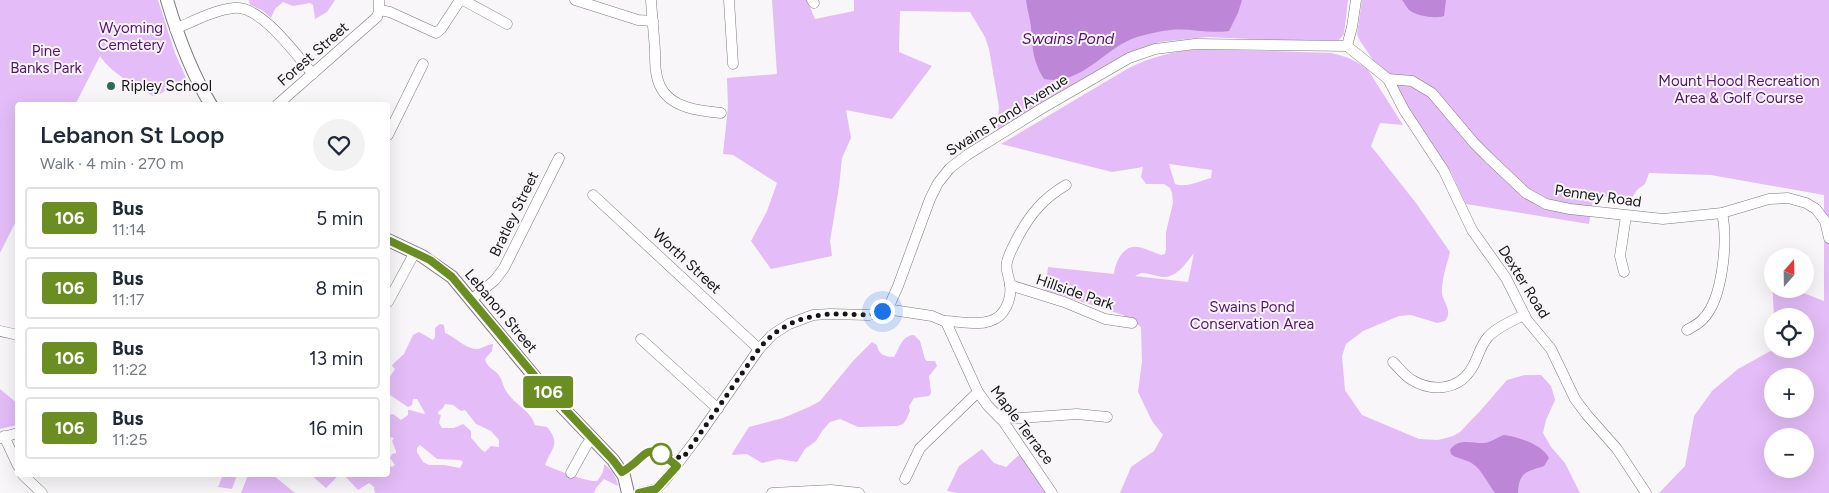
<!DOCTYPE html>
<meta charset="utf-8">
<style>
:root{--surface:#fff;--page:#f2f2f3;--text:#1f2937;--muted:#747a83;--line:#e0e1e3}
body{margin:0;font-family:Figtree,sans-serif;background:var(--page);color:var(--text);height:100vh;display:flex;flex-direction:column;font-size:19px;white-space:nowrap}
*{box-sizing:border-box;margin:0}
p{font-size:16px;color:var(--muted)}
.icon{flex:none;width:28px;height:28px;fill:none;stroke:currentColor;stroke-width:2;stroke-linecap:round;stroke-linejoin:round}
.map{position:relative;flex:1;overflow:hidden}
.details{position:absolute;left:15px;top:102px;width:375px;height:375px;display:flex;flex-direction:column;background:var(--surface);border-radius:5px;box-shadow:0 5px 20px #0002}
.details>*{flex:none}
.badge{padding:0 10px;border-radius:4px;font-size:18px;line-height:32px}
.needle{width:32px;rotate:20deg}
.tools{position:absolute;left:1764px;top:248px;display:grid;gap:10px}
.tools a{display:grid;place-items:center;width:50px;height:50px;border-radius:50%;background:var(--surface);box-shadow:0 5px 20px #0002;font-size:25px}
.you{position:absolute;width:25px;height:25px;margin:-12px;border:4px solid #fff;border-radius:50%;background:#1a73e8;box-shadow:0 0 0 8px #1a73e833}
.map>.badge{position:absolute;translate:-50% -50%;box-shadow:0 0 0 2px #fff}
.round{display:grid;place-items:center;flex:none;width:52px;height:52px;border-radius:26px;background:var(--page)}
.overview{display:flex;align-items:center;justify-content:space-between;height:85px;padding:0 25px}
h1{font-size:24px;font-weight:600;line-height:38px}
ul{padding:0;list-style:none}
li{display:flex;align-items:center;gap:15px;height:62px;margin:0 10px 8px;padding:0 15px;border:2px solid var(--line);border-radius:5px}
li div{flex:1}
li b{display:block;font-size:19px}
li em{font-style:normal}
li .badge{min-width:55px;font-weight:700;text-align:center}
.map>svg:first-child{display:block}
.green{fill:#e4bcf7;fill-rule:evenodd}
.water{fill:#bd86d7}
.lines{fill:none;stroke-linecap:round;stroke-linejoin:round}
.minor-casing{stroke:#7c7a7d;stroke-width:11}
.major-casing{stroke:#7c7a7d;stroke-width:14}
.minor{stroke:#fff;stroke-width:10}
.major{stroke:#fff;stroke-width:12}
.line-casing{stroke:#fff;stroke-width:11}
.line{stroke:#6b8e23;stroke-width:8}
.walk{stroke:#171617;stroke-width:5;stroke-dasharray:0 9}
.poi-dot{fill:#316a52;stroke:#f8f6f9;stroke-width:2}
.stop-dot{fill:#fff;stroke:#6b8e23;stroke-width:2.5}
.labels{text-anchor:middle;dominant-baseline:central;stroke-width:4;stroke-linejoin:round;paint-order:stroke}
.park-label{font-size:15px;fill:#591074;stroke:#f8f6f9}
.street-label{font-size:15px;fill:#171617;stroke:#f8f6f9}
.poi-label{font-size:15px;fill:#171617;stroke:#f8f6f9;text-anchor:start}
.water-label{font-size:16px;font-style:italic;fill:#560c71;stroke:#f8f6f9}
</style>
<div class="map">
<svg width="1829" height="493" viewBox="0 0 1829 493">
<rect width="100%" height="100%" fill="#f8f6f9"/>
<g class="green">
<path d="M0 0H158L175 53 186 78 160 94 153 96C134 84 113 75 100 56L75 105H18L17 219 0 253Z"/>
<path d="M249 0H335L327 12 315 19 313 5 310 3 293 6 283 2 275 9 271 18 262 10 250 5Z"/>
<path d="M772 0H807L815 19 854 11V0H1348L1344 34 1339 40 1296 41 1208 37 1160 42 1127 54 997 130 999 107 989 49 985 37 970 12 900 11 899 52 932 66 892 119 846 110 851 138 842 158 839 187 830 241 832 256 771 269 751 241 767 211 777 183 733 155 723 154 728 107 727 78 777 74Z"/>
<path d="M1362 0H1829V493H1659L1685 466 1694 416 1712 391 1738 369 1774 349H1805V316H1774L1772 280V289H1793L1824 301V195L1711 175 1649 173 1645 184 1637 190 1631 199 1626 201 1594 194 1589 224 1466 204 1451 172 1360 41 1357 34ZM1772 376H1805V409H1772ZM1772 436H1805V469H1772Z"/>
<path d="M1201 49 1331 53C1346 56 1357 61 1368 70L1403 125 1380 123 1371 146 1416 203 1450 252C1447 264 1442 278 1442 291 1441 301 1454 310 1445 321L1437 323 1411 315 1399 316 1363 331 1346 344 1342 356 1345 390 1362 415 1419 439 1438 440 1453 436 1460 432 1481 410 1507 380 1525 375H1541L1551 386 1555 400 1546 420 1543 433 1551 447 1565 463 1580 493H1120L1131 467 1154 451 1163 435 1152 421 1138 392 1142 362 1141 327 1123 315 1045 290 1048 267 1114 274C1115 263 1123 244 1138 247 1146 248 1154 253 1161 255L1165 254 1166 249V232L1173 203 1172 193 1170 188 1164 184H1146L1141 177 1143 167 1112 172 1001 144 1127 69C1150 57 1174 51 1201 49ZM1169 164 1212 170 1211 178C1200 181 1186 188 1175 184ZM1194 253 1188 282 1135 276 1141 273C1149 273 1155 276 1162 277 1177 278 1186 263 1194 253Z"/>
<path d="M440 324 444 325 445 333C456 337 466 350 478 349 483 348 488 344 493 344L492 351 485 359C486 366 493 369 498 374 503 380 503 389 509 395 517 406 531 411 535 425L547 427C561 444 552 447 545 465 557 470 586 482 597 481 602 475 604 471 604 464 611 468 617 478 618 486L604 479 596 488 594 493H375L374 487 369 483 358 490 344 475H388V465L392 467 395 465 390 458 392 454 396 453V451L392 441 394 438 388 437V415L393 414 401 420 408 415V410H410L424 414 425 413 417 399H413L412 405 408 407 390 395 388 400V380L395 369 392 366 393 364 404 354 413 335 419 332 433 340 435 337V328ZM445 404 453 405 461 411 465 410 476 424 491 431 499 440V447L491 446 485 452C480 450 476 442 471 438V431L463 424 454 428H442L439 423 441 415 438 414V412L443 408ZM420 445 437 459 460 460 463 462 460 468 444 465H429L423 462 417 452V448Z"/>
<path d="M914 335 920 341 925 359 927 361H935L937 366 929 376 931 393 929 396 914 398 909 406 910 411 906 420 903 424 897 426 858 427 840 419 830 422 822 431 816 441 805 449 797 462 779 459 762 463 747 454 732 455 733 452 749 427 783 418 809 407 820 401 853 361 872 342 877 345C878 354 885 357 894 357 900 348 901 336 914 335Z"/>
<path d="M0 389 18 404 17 425 0 429Z"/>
<path d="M982 449 994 463 1006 467 1020 454 1048 493H958L947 491 959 466Z"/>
<path d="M223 475H237L232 489 218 487Z"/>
<path d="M248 475H273L295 493H241Z"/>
<path d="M311 475H339L326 488Z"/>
</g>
<g class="water">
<path d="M1026 0H1242L1238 13 1229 31C1209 34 1190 28 1171 30 1160 31 1148 34 1137 37 1105 47 1081 87 1044 79 1033 62 1032 47 1031 27 1030 18 1027 9 1026 0Z"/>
<path d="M1402 0H1446L1444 16C1436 19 1416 16 1409 10 1406 7 1405 3 1402 0Z"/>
<path d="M1504 435C1518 437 1542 444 1549 458L1544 466C1527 472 1519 471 1518 493H1495C1488 484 1482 470 1473 464 1466 459 1457 459 1451 454L1450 450C1459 437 1473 444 1485 443 1492 442 1497 437 1504 435Z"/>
</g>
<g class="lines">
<g class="minor-casing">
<g id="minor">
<path d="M463 0 507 24"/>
<path d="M575 0 638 20 653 21"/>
<path d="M651 0C652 17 654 34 655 51 655 63 655 75 660 86 670 108 700 111 721 113"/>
<path d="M729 0 733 64"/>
<path d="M812 0 814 3"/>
<path d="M1356 0 1352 27 1347 46 1388 79 1404 110 1444 171 1472 230 1506 278 1527 320 1551 349 1575 399 1587 415 1617 449 1646 493"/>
<path d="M380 10 390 12 436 33 441 29 460 0"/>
<path d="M175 29C194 21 214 10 234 8 261 5 296 55 313 74"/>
<path d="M1388 79 1412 81 1432 93 1474 143 1488 157 1526 193 1546 204 1570 209 1663 219 1722 213 1769 199 1788 198 1806 203 1816 209 1825 221 1829 238"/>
<path d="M277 105 377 17 379 11V0"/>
<path d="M388 135 423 64"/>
<path d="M593 195 759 349"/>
<path d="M1624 272 1620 256 1626 216"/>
<path d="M1010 285 1064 302 1105 319 1132 323"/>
<path d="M471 300 495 280 504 268 559 158"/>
<path d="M388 302 415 252"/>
<path d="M886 309 932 316 946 322 978 392 988 406 1003 421 1052 493"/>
<path d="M944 321C959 321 976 326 990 321 1005 317 1012 299 1010 284 1009 276 1005 270 1007 262 1009 253 1014 245 1018 237 1030 214 1044 198 1066 185"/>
<path d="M1687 330C1692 327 1699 324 1703 319 1723 299 1728 240 1722 213"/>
<path d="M0 331 18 335"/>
<path d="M641 339 718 409"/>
<path d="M1393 362C1399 368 1405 376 1412 380 1432 392 1457 390 1470 371 1478 360 1479 347 1488 337 1497 327 1512 321 1524 315"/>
<path d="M999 417 1020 418 1077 414 1107 417"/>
<path d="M4 436 18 466"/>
<path d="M0 438 18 433"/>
<path d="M571 473 586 446 592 438"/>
<path d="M23 475 42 493"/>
<path d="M905 479 920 448 978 392"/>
<path d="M640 493 656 489 666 479 697 438 759 349 772 335 789 324 813 315 830 314 869 315 878 313 890 304 898 286 930 199 938 183 950 168 967 155 1041 109 1129 58 1155 49 1195 44 1347 46"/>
<path d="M772 493 831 490 859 493"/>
</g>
</g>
<g class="major-casing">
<g id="major">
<path d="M167 0C178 37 191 72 211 105"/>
<path d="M388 240 422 256 452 277 543 387 613 460 624 476 628 493"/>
</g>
</g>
<use href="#minor" class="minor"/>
<use href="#major" class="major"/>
</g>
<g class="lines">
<g class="line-casing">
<path id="line" d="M388 240 430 260 452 277 544 387 613 460 622 472C650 456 643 438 677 466L656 489 639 493"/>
</g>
<use href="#line" class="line"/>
<path class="walk" d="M661 454 683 458 759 349C780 322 811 313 843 314 856 314 870 317 882 311"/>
</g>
<circle class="poi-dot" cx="111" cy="86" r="5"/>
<circle class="stop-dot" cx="661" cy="454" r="10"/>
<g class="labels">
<g class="park-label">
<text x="131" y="28">Wyoming<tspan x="131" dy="17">Cemetery</tspan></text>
<text x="46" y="51">Pine<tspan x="46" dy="17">Banks Park</tspan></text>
<text x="1739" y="81">Mount Hood Recreation<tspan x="1739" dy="17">Area &amp; Golf Course</tspan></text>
<text x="1252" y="307">Swains Pond<tspan x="1252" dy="17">Conservation Area</tspan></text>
</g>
<g class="street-label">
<text transform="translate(313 54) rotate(-41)">Forest Street</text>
<text transform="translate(1007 115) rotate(-32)">Swains Pond Avenue</text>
<text transform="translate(1598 196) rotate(8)">Penney Road</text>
<text transform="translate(514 214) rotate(-64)">Bratley Street</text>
<text transform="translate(687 261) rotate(43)">Worth Street</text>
<text transform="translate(1524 282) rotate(58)">Dexter Road</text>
<text transform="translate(1075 292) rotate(19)">Hillside Park</text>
<text transform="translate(501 311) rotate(50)">Lebanon Street</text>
<text transform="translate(1022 425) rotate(53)">Maple Terrace</text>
</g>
<g class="poi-label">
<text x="121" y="86">Ripley School</text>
</g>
<g class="water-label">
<text x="1068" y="38">Swains Pond</text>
</g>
</g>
</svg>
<div class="tools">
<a><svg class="needle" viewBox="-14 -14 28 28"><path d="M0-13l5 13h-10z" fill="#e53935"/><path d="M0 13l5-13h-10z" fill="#747a83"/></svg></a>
<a><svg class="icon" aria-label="locate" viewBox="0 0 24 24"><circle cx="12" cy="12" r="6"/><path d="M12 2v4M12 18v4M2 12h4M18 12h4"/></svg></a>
<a>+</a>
<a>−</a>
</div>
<div class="you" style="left:882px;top:311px"></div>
<b class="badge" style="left:548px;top:392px;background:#6b8e23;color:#fff">106</b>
<section class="details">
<div class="overview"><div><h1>Lebanon St Loop</h1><p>Walk · 4 min · 270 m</p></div><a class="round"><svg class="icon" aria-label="heart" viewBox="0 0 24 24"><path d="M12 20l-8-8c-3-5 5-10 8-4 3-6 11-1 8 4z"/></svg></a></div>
<ul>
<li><span class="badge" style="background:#6b8e23;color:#fff">106</span><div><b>Bus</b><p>11:14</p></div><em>5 min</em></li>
<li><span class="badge" style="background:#6b8e23;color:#fff">106</span><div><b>Bus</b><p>11:17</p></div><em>8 min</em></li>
<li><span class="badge" style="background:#6b8e23;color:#fff">106</span><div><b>Bus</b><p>11:22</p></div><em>13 min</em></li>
<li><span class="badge" style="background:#6b8e23;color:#fff">106</span><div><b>Bus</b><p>11:25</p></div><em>16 min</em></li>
</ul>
</section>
</div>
